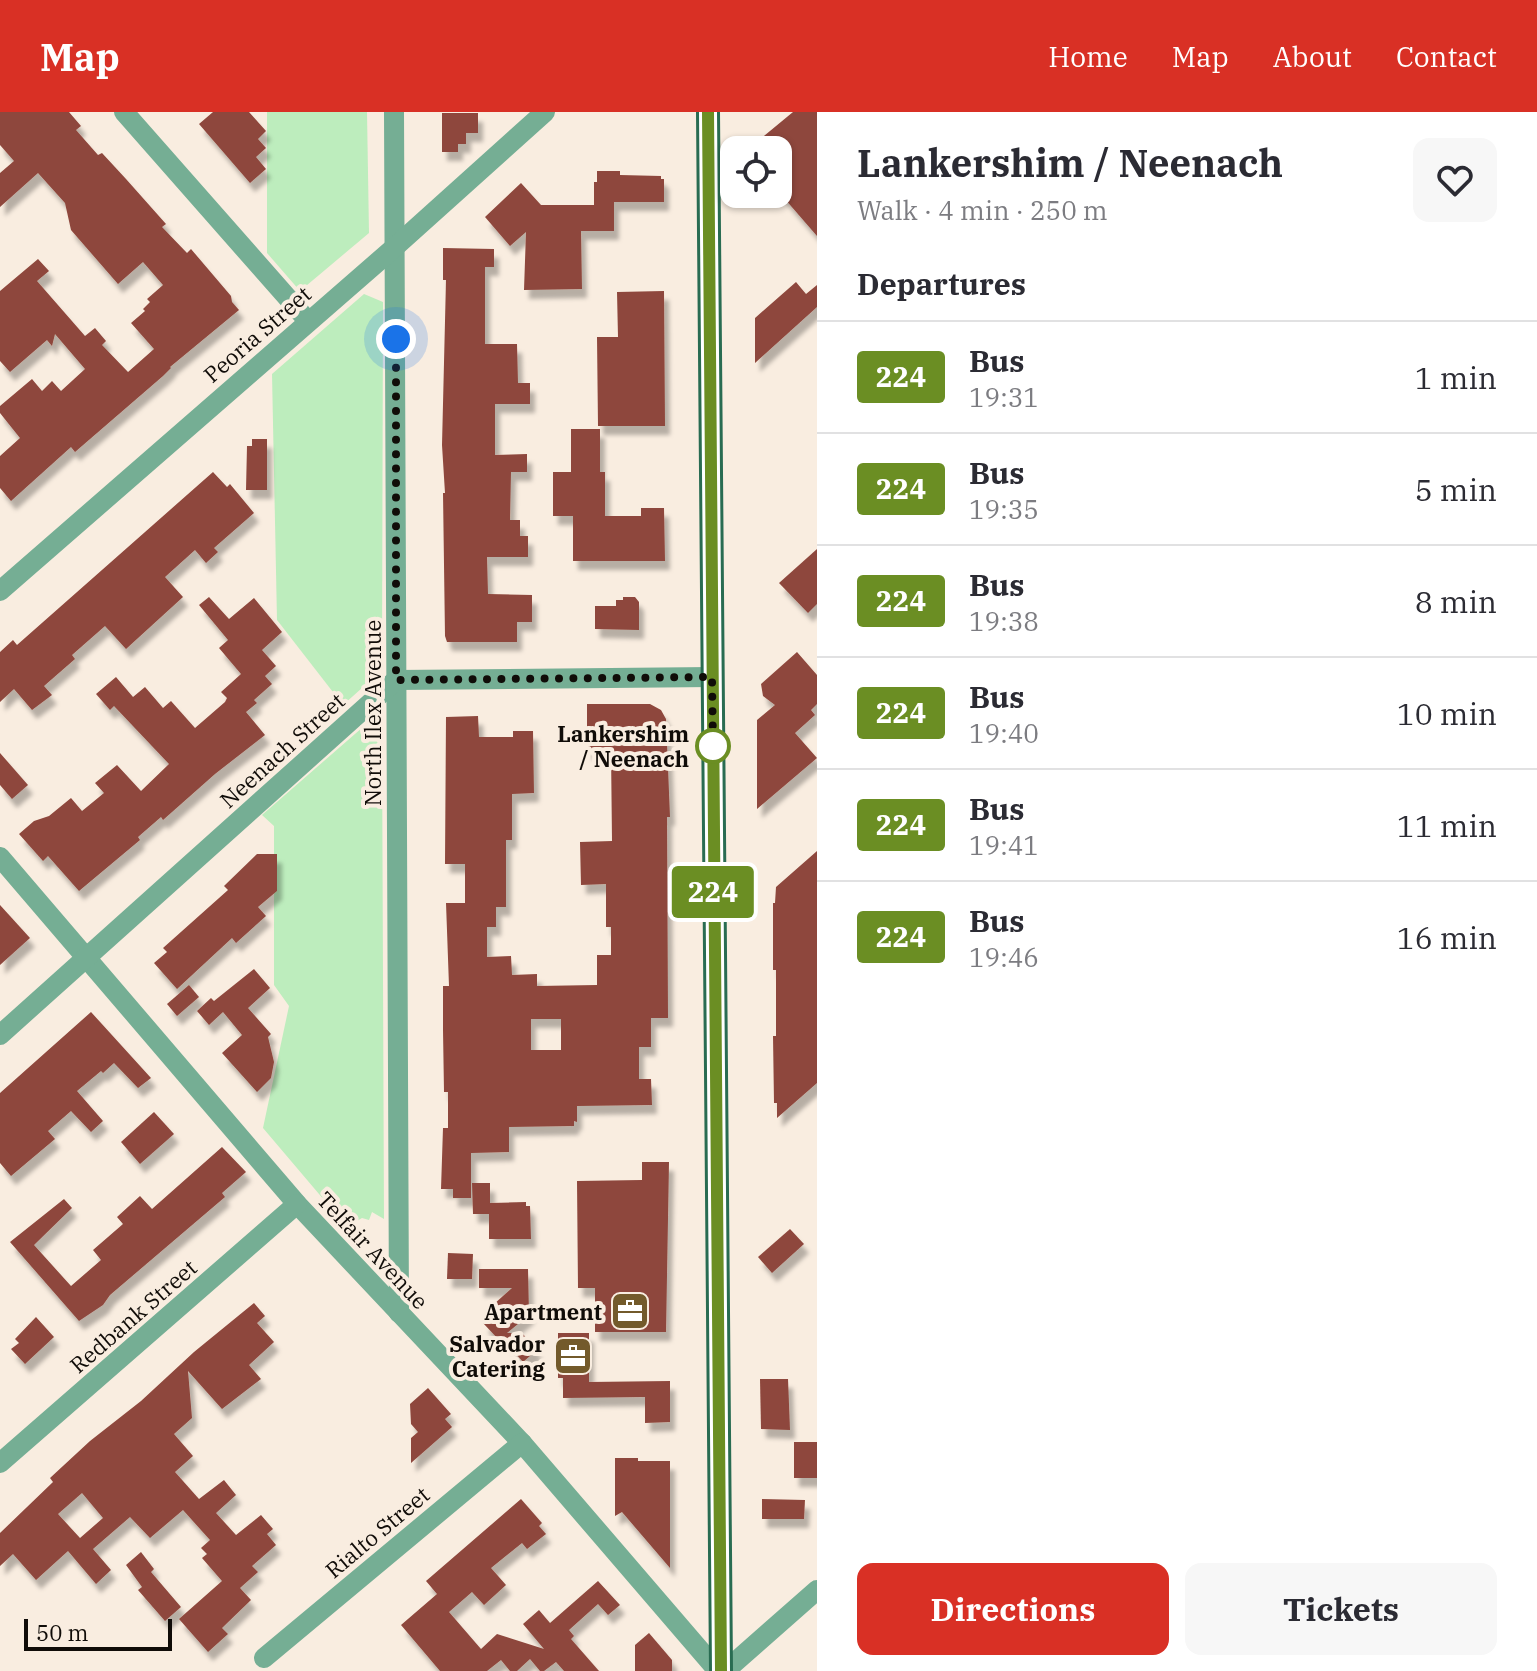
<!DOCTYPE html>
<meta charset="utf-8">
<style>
:root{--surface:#fff;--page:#f7f7f7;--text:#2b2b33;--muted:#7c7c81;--line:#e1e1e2;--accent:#d93025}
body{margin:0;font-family:"IBM Plex Serif",serif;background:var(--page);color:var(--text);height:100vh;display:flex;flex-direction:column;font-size:30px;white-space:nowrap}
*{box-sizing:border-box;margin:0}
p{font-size:26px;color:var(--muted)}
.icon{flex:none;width:44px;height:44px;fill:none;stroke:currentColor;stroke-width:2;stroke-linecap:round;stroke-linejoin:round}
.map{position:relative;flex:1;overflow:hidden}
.panel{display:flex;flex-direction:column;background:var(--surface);width:720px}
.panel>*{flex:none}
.badge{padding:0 16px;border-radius:6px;font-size:28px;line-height:52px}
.controls{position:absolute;left:720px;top:24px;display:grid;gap:16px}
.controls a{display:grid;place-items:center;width:72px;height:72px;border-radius:16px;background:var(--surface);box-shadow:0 2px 6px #0004;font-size:40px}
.scale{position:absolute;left:24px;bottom:20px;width:148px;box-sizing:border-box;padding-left:8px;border:4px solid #100c08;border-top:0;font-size:22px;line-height:28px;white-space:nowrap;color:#100c08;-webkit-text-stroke:6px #f9ede0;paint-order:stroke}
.you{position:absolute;width:40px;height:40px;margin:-20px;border:6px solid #fff;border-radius:50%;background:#1a73e8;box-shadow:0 0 0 12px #1a73e833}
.map>.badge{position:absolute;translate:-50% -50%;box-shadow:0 0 0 4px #fff}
h2{padding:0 40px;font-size:30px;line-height:72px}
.round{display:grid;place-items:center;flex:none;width:84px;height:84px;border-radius:16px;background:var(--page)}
.head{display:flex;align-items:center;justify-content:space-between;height:136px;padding:0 40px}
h1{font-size:38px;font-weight:700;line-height:60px}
.primary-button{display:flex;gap:16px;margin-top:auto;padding:16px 40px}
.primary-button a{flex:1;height:92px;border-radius:16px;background:var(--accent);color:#fff;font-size:32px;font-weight:700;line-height:92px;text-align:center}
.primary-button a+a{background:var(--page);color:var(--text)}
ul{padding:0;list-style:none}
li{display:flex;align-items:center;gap:24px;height:112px;padding:0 40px;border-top:2px solid var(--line)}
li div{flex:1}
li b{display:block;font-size:30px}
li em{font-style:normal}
li .badge{min-width:88px;font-weight:700;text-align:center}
header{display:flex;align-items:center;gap:48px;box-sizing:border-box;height:112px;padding:0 40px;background:var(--accent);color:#fff}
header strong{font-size:38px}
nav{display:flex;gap:44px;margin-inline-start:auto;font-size:28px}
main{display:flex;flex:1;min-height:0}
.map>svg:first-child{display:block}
.green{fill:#bdedbd}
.building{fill:#8e473c;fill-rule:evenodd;filter:url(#shadow)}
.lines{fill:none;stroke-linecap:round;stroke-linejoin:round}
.minor{stroke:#75ae94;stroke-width:20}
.major{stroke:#296c52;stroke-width:24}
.line-casing{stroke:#fff;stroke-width:18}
.line{stroke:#6b8e23;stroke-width:12}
.walk{stroke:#100c08;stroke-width:8;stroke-dasharray:0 14.4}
.stop-dot{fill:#fff;stroke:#6b8e23;stroke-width:4}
.labels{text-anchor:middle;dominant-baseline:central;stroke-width:8;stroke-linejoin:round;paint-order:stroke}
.street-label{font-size:22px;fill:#100c08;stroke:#f9ede0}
.stop-label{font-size:22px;font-weight:bold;fill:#100c08;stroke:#f9ede0;text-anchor:end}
.poi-label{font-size:22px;font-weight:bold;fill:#100c08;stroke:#f9ede0;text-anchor:end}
</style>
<header>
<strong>Map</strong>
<nav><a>Home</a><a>Map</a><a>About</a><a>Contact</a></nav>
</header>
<main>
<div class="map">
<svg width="817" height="1559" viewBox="0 0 817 1559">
<defs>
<filter id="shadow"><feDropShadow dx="5" dy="9" stdDeviation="2" flood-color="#0004"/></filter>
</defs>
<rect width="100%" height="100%" fill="#f9ede0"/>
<g class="green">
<path d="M267 0H367L369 121 300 179 267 141Z"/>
<path d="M364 182 383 190 382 551 381 559 343 593 277 508 272 262Z"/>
<path d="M363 615 382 621 384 1107 372 1100 369 1108 362 1106 347 1115 263 1016 289 894 274 873V714L262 703Z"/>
</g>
<g class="building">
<path d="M0 0H69L81 14 76 18 98 43 102 41 126 67 166 112 162 115 187 141 191 137 231 184 232 190 239 198 170 255 171 256 163 264 75 340 71 335 11 389 0 376V344L20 326 0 301V294L32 267 42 279 52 269 61 279 85 257 55 222 52 234 47 228 10 260 0 249V179L38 147 49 159 37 169 85 224 95 216 106 229 102 233 128 260 154 237 131 211 145 199 143 197 150 190 147 187 163 173 143 150 118 172 71 118 65 91 38 61 0 95V61L14 49 0 33Z"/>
<path d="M213 0H249L266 19 258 27 266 36 256 45 266 57 250 71 199 12Z"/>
<path d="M793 0H817V124L778 79V38H747Z"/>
<path d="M442 1H478V21H466V32H458V40H442Z"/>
<path d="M597 59H620V63L661 64V67H664V90H614V119H581L582 177 524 178 526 120 510 134 485 105 521 71 541 93H594V70H597Z"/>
<path d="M443 136 494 137V155H485V232H517L518 271H530V292H495V343L527 342V360H511L510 408H520V424H528V445H487L488 482 532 483V510H517V530H447L445 524 443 381H445L442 333 446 168H443Z"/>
<path d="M796 170 806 182 817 173V195L755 251V206Z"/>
<path d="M664 179 665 314H598L597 225H618L617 180Z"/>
<path d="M571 317H600V360H605V404H641V396H664L665 449H573V404H553V360H571Z"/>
<path d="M252 327H267V378H246L247 334H252Z"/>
<path d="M213 360 227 375 230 372 254 401 214 436 218 440 206 451 195 438 165 465 183 485 126 537 105 514 72 543 75 547 44 574 52 583 32 598 14 577 0 590V540L13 528 17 533Z"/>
<path d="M817 437V492L808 501 779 471Z"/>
<path d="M209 485 229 507 254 486 282 520 262 538 276 554 265 564 272 572 254 588 257 591 246 600 265 623 215 662 163 708 161 705 138 725 140 728 79 779 48 744 43 749 19 722 34 709 49 704 71 686 82 699 104 681 95 671 117 653 141 679 169 652 114 594 110 598 96 582 116 565 133 585 145 575 163 596 171 589 195 616 225 590 227 586 221 580 241 562 219 536 228 528 199 493Z"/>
<path d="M623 485H635L639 490V518L595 517V494H616V488H623Z"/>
<path d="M797 540 817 563V592L811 598 815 603 795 621 817 646 757 697V608L775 593 763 584 761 572Z"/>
<path d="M587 592H650L661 598 666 607 670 705H667L668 906H651V935H639V967H651L652 993 577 994V1010L574 1009V1014L509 1015V1040L471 1041V1086H453V1077H441L443 1016H448V980H444L443 918V874H449L446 791H465V752H445L446 605 478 604 479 625H513V619H533L534 681 512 682V728H506V795H496V815H487V845L511 844 512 863 537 862V874L597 873V843H611V815H606V772L581 773 580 730 612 729 611 639H587ZM531 907H561V938H531Z"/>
<path d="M0 641 28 673 12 687 0 673Z"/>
<path d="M817 739V971L777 1006V991H774L773 924H776V858H773V791H775L776 775Z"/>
<path d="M257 742H277V779L258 795 266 804 236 831 232 826 177 877 154 851 167 840 163 836 228 778 224 774Z"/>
<path d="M0 793 30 826 0 853Z"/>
<path d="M254 857 270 876 248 896 271 922 268 925 274 950 271 966 257 980 222 941 242 923 223 900 209 913 197 899 211 886 214 889Z"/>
<path d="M189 873 199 885 177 904 167 892Z"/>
<path d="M91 900 151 966 138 976 114 951 103 961 101 959 77 979 103 1009 91 1020 71 999 48 1019 55 1027 11 1064 0 1051V981Z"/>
<path d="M154 1000 174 1022 140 1052 121 1030Z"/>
<path d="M222 1035 246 1060 222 1081 225 1085 110 1183 103 1193 79 1209 10 1130 64 1087 72 1096 34 1133 71 1174 101 1148 93 1138 123 1112 117 1105 140 1084 152 1097Z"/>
<path d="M642 1050H669L666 1220H595V1176H578L577 1069 642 1068Z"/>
<path d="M472 1071H490V1091L526 1090V1094H530L531 1127H489V1102H473Z"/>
<path d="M790 1117 804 1132 772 1161 758 1145Z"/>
<path d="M448 1141 473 1142 472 1167H447Z"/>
<path d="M479 1157H528L529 1203 507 1221H522L537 1238 523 1250 502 1226 499 1228 483 1211 490 1206 485 1200 512 1176H479Z"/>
<path d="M254 1191 265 1204 257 1211 274 1230 249 1253 261 1267 222 1297 188 1259 192 1306 174 1322 193 1344 175 1360 199 1387 224 1368 236 1383 216 1401 236 1423 261 1403 273 1417 267 1422 276 1433 252 1454 258 1460 240 1476 251 1488 222 1516 228 1522 208 1540 179 1507 222 1469 202 1446 207 1442 201 1436 210 1428 183 1398 150 1426 130 1405 93 1437 111 1458 96 1472 68 1439 36 1468 13 1442 0 1454V1421L53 1370 50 1366 90 1329 141 1289 194 1240ZM82 1381 103 1406 80 1426 58 1402Z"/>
<path d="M36 1205 54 1225 25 1252 11 1237 19 1231 15 1227Z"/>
<path d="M558 1221H589V1270L670 1269V1310L645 1311V1285L563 1286V1266H558Z"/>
<path d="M760 1267H788L790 1318 761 1317Z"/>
<path d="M428 1276 451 1302 445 1307 452 1315 411 1351V1326L418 1320 411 1312 410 1292Z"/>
<rect x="794" y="1330" width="23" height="36"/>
<path d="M615 1346H638V1349H670V1456L622 1400 615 1404Z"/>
<path d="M521 1387 542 1411 539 1414 546 1422 527 1437 522 1431 491 1456 506 1473 484 1493 472 1480 449 1500 481 1537 497 1522 544 1537 523 1512 539 1498 550 1511 598 1469 620 1493 608 1503 598 1492 569 1518 574 1524 571 1527 599 1559H564L556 1550 544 1559H540L530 1547 517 1559H510L501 1548 487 1559H440L401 1513 437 1482 426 1469Z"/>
<path d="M762 1387 805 1388 804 1407H762Z"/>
<path d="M141 1440 154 1457 151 1460 181 1495 165 1509 138 1478 142 1475 126 1453Z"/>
<path d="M649 1521 672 1548V1559H635V1533Z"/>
</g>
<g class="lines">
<g class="minor">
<path d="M124 0 308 209"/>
<path d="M394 0 399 1201"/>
<path d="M0 479 396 134 545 0"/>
<path d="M0 745 297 1092 522 1331 718 1559"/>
<path d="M0 923 396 568 712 565"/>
<path d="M0 1351 297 1092"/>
<path d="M264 1546 522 1331"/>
<path d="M725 1559 817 1478"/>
</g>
<path class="major" d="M708 0 721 1559"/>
</g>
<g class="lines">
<g class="line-casing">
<path id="line" d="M708 0 721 1559"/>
</g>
<use href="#line" class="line"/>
<path class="walk" d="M396 227V568L712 565 713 634"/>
</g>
<defs>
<g id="office-square" transform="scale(2)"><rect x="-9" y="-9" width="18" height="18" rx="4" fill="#735a2b" stroke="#f9ede0"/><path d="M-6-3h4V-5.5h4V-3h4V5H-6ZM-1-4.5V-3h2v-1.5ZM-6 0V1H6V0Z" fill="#fff"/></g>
</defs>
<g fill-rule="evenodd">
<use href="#office-square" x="630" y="1199"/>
<use href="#office-square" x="573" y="1244"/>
</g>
<circle class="stop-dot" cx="713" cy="634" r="16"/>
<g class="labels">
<g class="street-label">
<text transform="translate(257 222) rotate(-41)">Peoria Street</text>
<text transform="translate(372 601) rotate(-90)">North Ilex Avenue</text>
<text transform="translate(282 638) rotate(-42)">Neenach Street</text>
<text transform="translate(373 1138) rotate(47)">Telfair Avenue</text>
<text transform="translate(133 1204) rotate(-41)">Redbank Street</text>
<text transform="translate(377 1420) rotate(-40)">Rialto Street</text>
</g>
<g class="stop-label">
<text x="689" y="621">Lankershim<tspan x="689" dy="25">/ Neenach</tspan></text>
</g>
<g class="poi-label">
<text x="602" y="1199">Apartment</text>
<text x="545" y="1231">Salvador<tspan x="545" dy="25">Catering</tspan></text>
</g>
</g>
</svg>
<div class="controls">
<a><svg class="icon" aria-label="locate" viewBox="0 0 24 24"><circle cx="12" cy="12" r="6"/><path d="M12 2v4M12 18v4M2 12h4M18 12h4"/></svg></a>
</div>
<div class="scale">50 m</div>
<div class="you" style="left:396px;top:227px"></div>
<b class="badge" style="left:713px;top:780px;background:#6b8e23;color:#fff">224</b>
</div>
<section class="panel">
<div class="head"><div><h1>Lankershim / Neenach</h1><p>Walk · 4 min · 250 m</p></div><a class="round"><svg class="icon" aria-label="heart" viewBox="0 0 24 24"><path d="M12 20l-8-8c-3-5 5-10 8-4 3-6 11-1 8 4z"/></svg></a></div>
<h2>Departures</h2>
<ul>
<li><span class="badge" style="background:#6b8e23;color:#fff">224</span><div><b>Bus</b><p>19:31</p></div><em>1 min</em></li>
<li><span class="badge" style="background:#6b8e23;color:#fff">224</span><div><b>Bus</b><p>19:35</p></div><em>5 min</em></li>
<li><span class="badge" style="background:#6b8e23;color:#fff">224</span><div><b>Bus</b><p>19:38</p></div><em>8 min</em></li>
<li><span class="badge" style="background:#6b8e23;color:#fff">224</span><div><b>Bus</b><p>19:40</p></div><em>10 min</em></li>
<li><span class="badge" style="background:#6b8e23;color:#fff">224</span><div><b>Bus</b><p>19:41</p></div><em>11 min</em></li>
<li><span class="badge" style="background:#6b8e23;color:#fff">224</span><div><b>Bus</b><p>19:46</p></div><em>16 min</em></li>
</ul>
<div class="primary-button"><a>Directions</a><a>Tickets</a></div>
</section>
</main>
